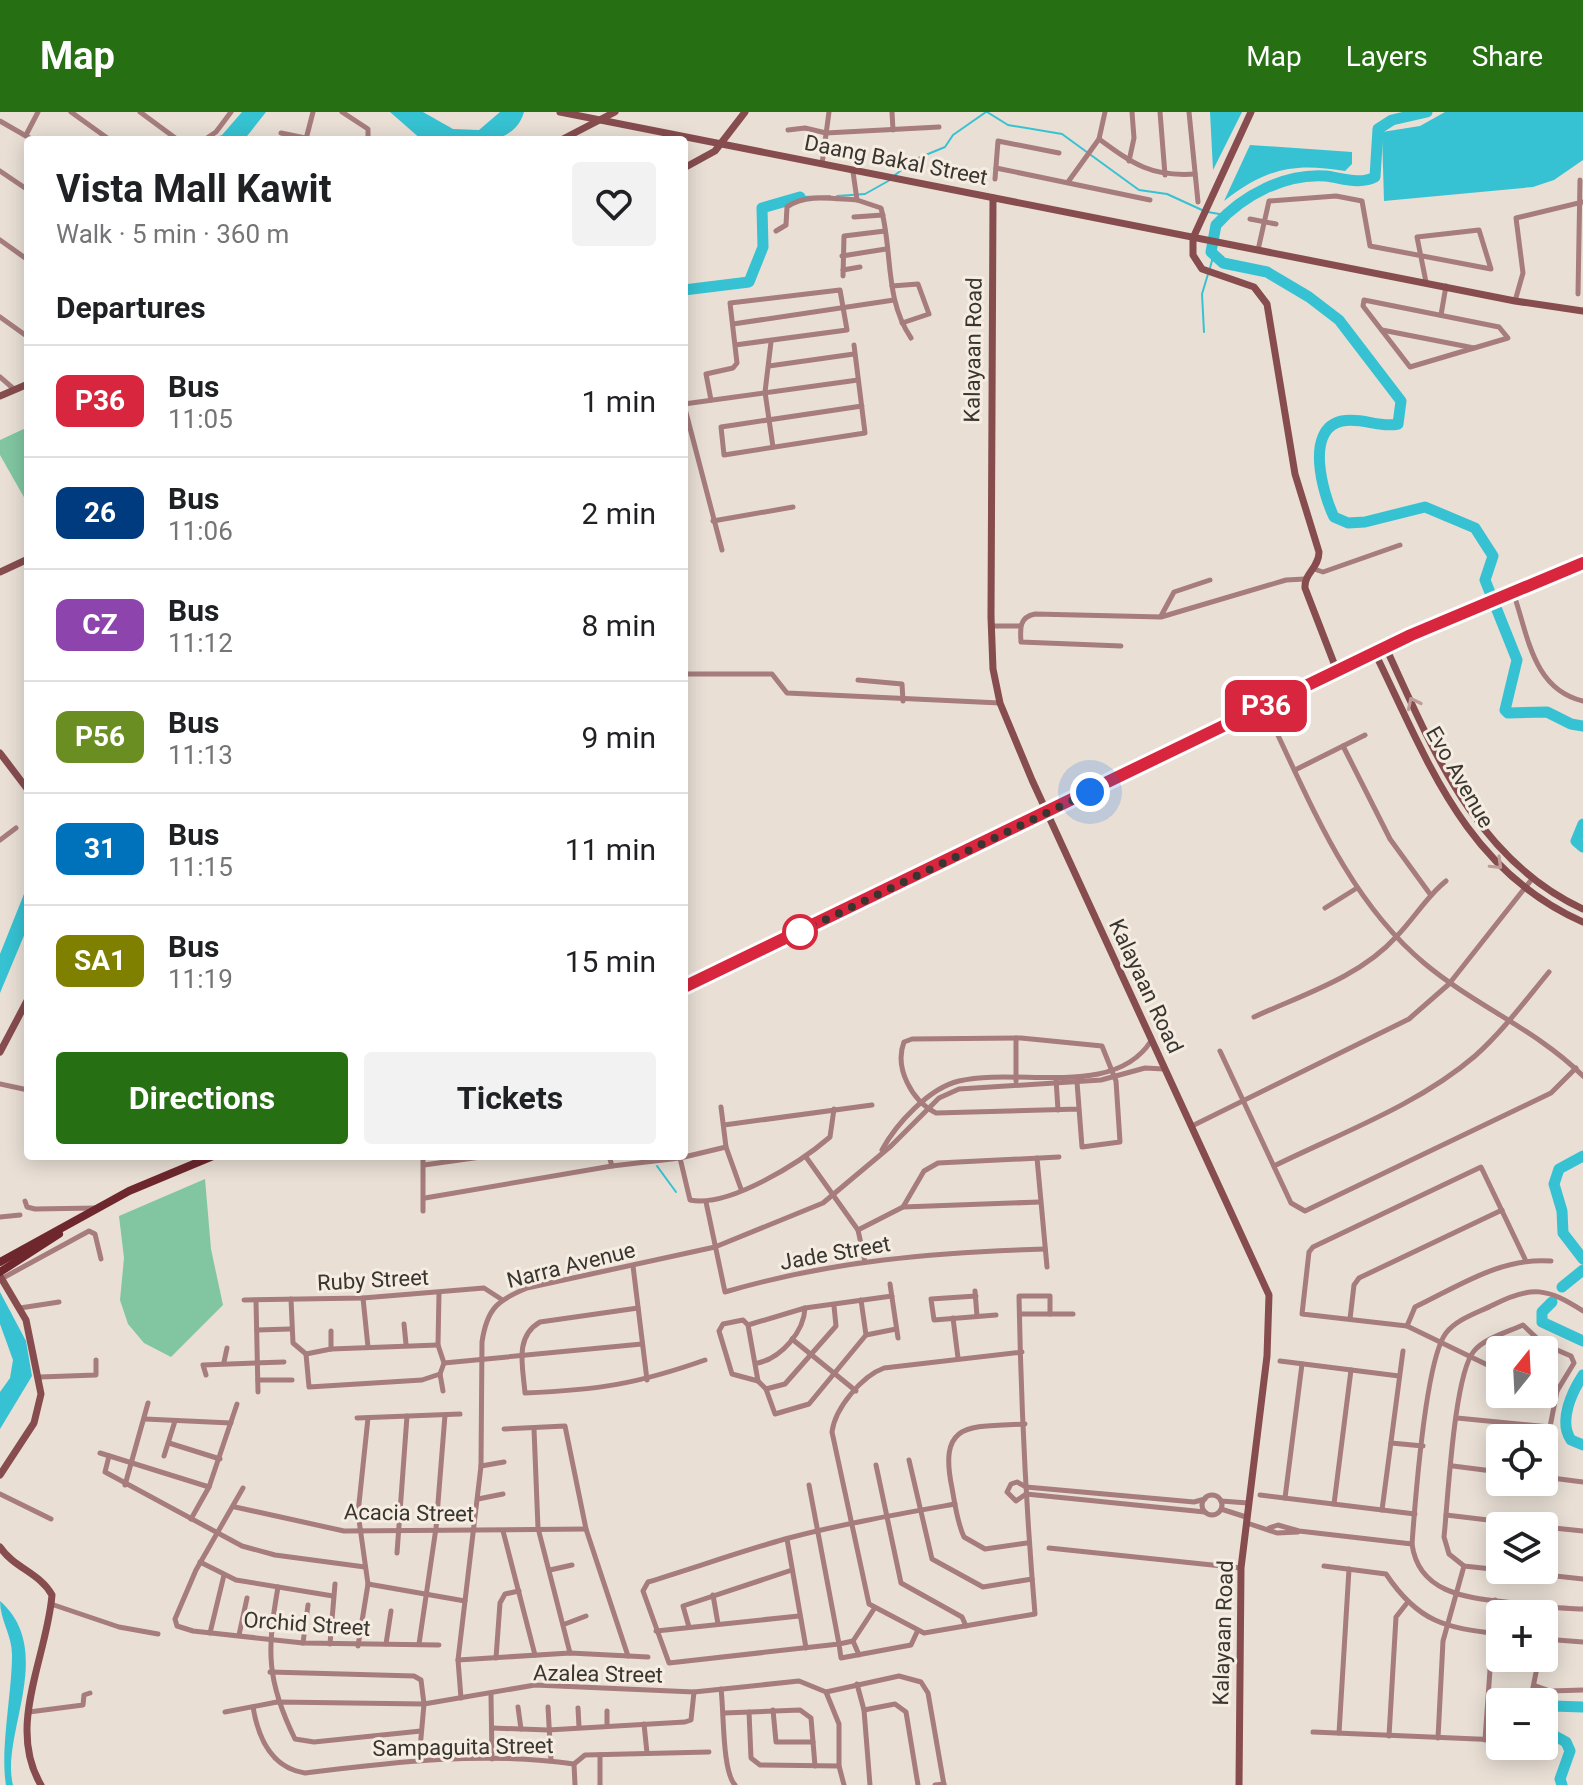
<!DOCTYPE html>
<meta charset="utf-8">
<style>
:root{--surface:#fff;--page:#f2f2f2;--text:#202124;--muted:#757577;--line:#e0e0e0;--accent:#267013}
body{margin:0;font-family:Roboto,sans-serif;background:var(--page);color:var(--text);height:100vh;display:flex;flex-direction:column;font-size:30px;white-space:nowrap}
*{box-sizing:border-box;margin:0}
p{font-size:26px;color:var(--muted)}
.icon{flex:none;width:44px;height:44px;fill:none;stroke:currentColor;stroke-width:2;stroke-linecap:round;stroke-linejoin:round}
.map{position:relative;flex:1;overflow:hidden}
.sheet{position:absolute;left:24px;top:24px;width:664px;height:1024px;display:flex;flex-direction:column;background:var(--surface);border-radius:8px;box-shadow:0 4px 20px #0003}
.sheet>*{flex:none}
.badge{padding:0 16px;border-radius:12px;font-size:28px;line-height:52px}
.needle{width:52px;rotate:18deg}
.tools{position:absolute;left:1486px;top:1224px;display:grid;gap:16px}
.tools a{display:grid;place-items:center;width:72px;height:72px;border-radius:8px;background:var(--surface);box-shadow:0 4px 20px #0003;font-size:40px}
.you{position:absolute;width:40px;height:40px;margin:-20px;border:6px solid #fff;border-radius:50%;background:#1a73e8;box-shadow:0 0 0 12px #1a73e833}
.map>.badge{position:absolute;translate:-50% -50%;box-shadow:0 0 0 4px #fff}
h2{padding:0 32px;font-size:30px;line-height:72px}
.round{display:grid;place-items:center;flex:none;width:84px;height:84px;border-radius:8px;background:var(--page)}
.overview{display:flex;align-items:center;justify-content:space-between;height:136px;padding:0 32px}
h1{font-size:38px;font-weight:700;line-height:60px}
.button{display:flex;gap:16px;margin-top:auto;padding:16px 32px}
.button a{flex:1;height:92px;border-radius:8px;background:var(--accent);color:#fff;font-size:32px;font-weight:700;line-height:92px;text-align:center}
.button a+a{background:var(--page);color:var(--text)}
ul{padding:0;list-style:none}
li{display:flex;align-items:center;gap:24px;height:112px;padding:0 32px;border-top:2px solid var(--line)}
li div{flex:1}
li b{display:block;font-size:30px}
li em{font-style:normal}
li .badge{min-width:88px;font-weight:700;text-align:center}
header{display:flex;align-items:center;gap:48px;box-sizing:border-box;height:112px;padding:0 40px;background:var(--accent);color:#fff}
header strong{font-size:38px}
nav{display:flex;gap:44px;margin-inline-start:auto;font-size:28px}
.map>svg:first-child{display:block}
.green{fill:#81c6a1}
.water{fill:#36c2d2}
.lines{fill:none;stroke-linecap:round;stroke-linejoin:round}
.stream{stroke:#36c2d2;stroke-width:2}
.river{stroke:#36c2d2;stroke-width:11}
.street{stroke:#a67c7d;stroke-width:5}
.secondary{stroke:#864c4e;stroke-width:7}
.primary{stroke:#6d272d;stroke-width:8}
.oneway{stroke:#be9c98}
.line-casing{stroke:#fff;stroke-width:18}
.line{stroke:#d7263d;stroke-width:12}
.walk{stroke:#393531;stroke-width:8;stroke-dasharray:0 14.4}
.stop-dot{fill:#fff;stroke:#d7263d;stroke-width:4}
.labels{text-anchor:middle;dominant-baseline:central;stroke-width:6;stroke-linejoin:round;paint-order:stroke}
.street-label{font-size:22px;fill:#393531;stroke:#f6ede2}
</style>
<header>
<strong>Map</strong>
<nav><a>Map</a><a>Layers</a><a>Share</a></nav>
</header>
<div class="map">
<svg width="1583" height="1673" viewBox="0 0 1583 1673">
<rect width="100%" height="100%" fill="#e9dfd5"/>
<g class="green">
<path d="M28 315V385L25 387 0 343V328Z"/>
<path d="M205 1067 211 1137 223 1193 171 1245 144 1231 128 1212 120 1188 124 1146 119 1104Z"/>
</g>
<g class="water">
<path d="M242 0H266L244 28H208L222 23Z"/>
<path d="M390 0H423L453 17 479 18 500 0H524C512 41 457 28 422 28Z"/>
<path d="M1210 0H1242L1213 58Z"/>
<path d="M1445 0H1583V48L1554 68 1533 75 1384 89 1382 20 1420 14Z"/>
<path d="M1250 33 1352 40V52L1345 59C1292 50 1266 57 1224 89Z"/>
<path d="M28 772V814L0 881V842Z"/>
<path d="M0 1180 26 1229 32 1264 0 1317V1280L10 1266 13 1248 0 1212Z"/>
<path d="M0 1489C57 1539 0 1623 13 1673H6C0 1638 12 1581 12 1543 12 1523 0 1508 0 1489Z"/>
</g>
<g class="lines">
<g class="stream">
<path d="M987 0 1008 13 1062 22 1139 78 1167 82 1202 98"/>
<path d="M895 63 916 47 945 35 953 23 986 0"/>
<path d="M837 84 865 82 890 68"/>
<path d="M800 85 830 84"/>
<path d="M1208 100 1225 103"/>
<path d="M1210 156 1213 145"/>
<path d="M1204 220 1202 182 1208 162"/>
<path d="M657 1054 676 1080"/>
</g>
<g class="river">
<path d="M1427 0 1392 8 1378 17 1375 65C1360 73 1342 66 1326 64 1285 61 1243 83 1216 113L1211 140 1223 151 1267 160 1309 185 1339 208 1401 289 1398 312C1379 316 1362 305 1342 309 1304 317 1323 382 1334 405L1348 411 1365 410 1425 395 1475 416 1493 444 1485 468 1517 548 1505 598 1508 601 1547 600 1571 612 1583 614"/>
<path d="M684 178 749 170 763 135 762 96 800 85"/>
<path d="M1583 712 1576 729 1583 735"/>
<path d="M1583 1044 1559 1057 1554 1072 1562 1099 1563 1121 1583 1147"/>
<path d="M1562 1175 1583 1158"/>
<path d="M1552 1190 1542 1200V1210L1583 1229"/>
<path d="M1583 1263C1572 1280 1558 1309 1571 1328L1583 1333"/>
<path d="M1544 1599 1552 1594 1583 1595"/>
<path d="M1544 1618 1566 1630 1570 1639 1560 1667 1562 1673"/>
</g>
<g class="street">
<path d="M71 0 110 28"/>
<path d="M140 0 178 28"/>
<path d="M342 0 368 17V28"/>
<path d="M892 0 893 18"/>
<path d="M1160 0 1165 63"/>
<path d="M1189 0 1198 90"/>
<path d="M0 9 33 28"/>
<path d="M788 18 805 16 826 21 939 15"/>
<path d="M281 21 315 28"/>
<path d="M26 23 38 0"/>
<path d="M306 27 313 0"/>
<path d="M1099 27C1133 52 1151 65 1195 62"/>
<path d="M204 28 216 20 231 0"/>
<path d="M1129 49 1134 26 1132 0"/>
<path d="M822 52 829 0"/>
<path d="M996 56 1150 88"/>
<path d="M0 59 28 78"/>
<path d="M853 60 857 88 881 96C893 140 884 186 911 226"/>
<path d="M995 67 998 29 1059 41"/>
<path d="M1068 70 1099 27 1105 0"/>
<path d="M854 105 883 103"/>
<path d="M1250 107 1276 112"/>
<path d="M776 119 786 113 787 95C805 81 835 87 857 88"/>
<path d="M0 128 28 148"/>
<path d="M1258 138 1269 89 1336 84 1362 89 1370 134 1491 157 1479 118 1417 125 1426 170"/>
<path d="M842 144 886 137"/>
<path d="M843 158 860 155"/>
<path d="M843 164 844 124 885 119"/>
<path d="M892 174 918 172 929 202 902 211"/>
<path d="M1578 182 1580 68"/>
<path d="M1364 188 1499 215 1508 226 1410 255 1363 194Z"/>
<path d="M1515 189 1523 161 1516 106 1583 90"/>
<path d="M1441 203 1446 174"/>
<path d="M0 205 28 225"/>
<path d="M733 212 894 188"/>
<path d="M1382 218 1474 236"/>
<path d="M771 230 765 280 773 335"/>
<path d="M854 233 865 321 724 343 721 315 862 294"/>
<path d="M769 254 854 242"/>
<path d="M0 265 15 278"/>
<path d="M711 288 706 262 733 256 737 251 730 191 840 178 847 218 735 233"/>
<path d="M684 292 858 268"/>
<path d="M684 293 722 438"/>
<path d="M713 409 793 395"/>
<path d="M1314 457 1323 460 1400 433"/>
<path d="M1513 480C1528 522 1532 577 1583 589"/>
<path d="M1161 504 1174 480 1210 468"/>
<path d="M992 514H1020"/>
<path d="M1121 534 1021 530C1020 517 1019 505 1035 502L1161 505 1286 468 1305 467"/>
<path d="M684 562H772L787 581 1000 591"/>
<path d="M858 568 902 572 903 589"/>
<path d="M1264 594C1308 684 1345 785 1424 851 1474 893 1537 918 1583 964"/>
<path d="M1343 634 1390 727 1430 782"/>
<path d="M1295 658 1365 623"/>
<path d="M0 728 16 716"/>
<path d="M1325 796 1357 776"/>
<path d="M1254 905C1302 883 1360 865 1396 825 1414 807 1426 785 1446 769"/>
<path d="M1016 926V969"/>
<path d="M1220 939 1291 1091 1305 1099 1551 981 1576 956"/>
<path d="M1056 967 1058 998"/>
<path d="M1077 970 1082 1035 1120 1030 1116 969 1102 934 1021 926 912 927 904 930C894 956 912 989 936 1001L1079 997"/>
<path d="M0 972 28 978"/>
<path d="M721 995 726 1035 741 1077"/>
<path d="M724 1013 872 993"/>
<path d="M1192 1014 1409 907 1449 872 1532 767"/>
<path d="M882 1038C896 1012 929 976 959 969 1018 955 1114 987 1151 929"/>
<path d="M609 1044 612 1054"/>
<path d="M806 1045 858 1118 865 1150"/>
<path d="M680 1046 690 1088C729 1096 801 1050 830 1025L834 997"/>
<path d="M1037 1046 1047 1155"/>
<path d="M424 1053 488 1044"/>
<path d="M1274 1054C1341 1021 1418 993 1475 944 1503 919 1525 889 1549 860"/>
<path d="M425 1086 612 1054 680 1046 726 1035"/>
<path d="M25 1089 27 1095 35 1097 97 1096"/>
<path d="M706 1090 725 1180C830 1149 936 1140 1045 1137"/>
<path d="M903 1095 924 1059 938 1051 1059 1045"/>
<path d="M423 1099V1044"/>
<path d="M0 1105 20 1103"/>
<path d="M858 1118 903 1095 1040 1090"/>
<path d="M633 1154 647 1268"/>
<path d="M1 1167 89 1119 95 1122 101 1147"/>
<path d="M890 1172 898 1226"/>
<path d="M975 1179 977 1204"/>
<path d="M439 1181 438 1233 444 1251 440 1262 443 1279"/>
<path d="M976 1184 931 1187 934 1208 996 1203"/>
<path d="M363 1186 368 1235"/>
<path d="M291 1187 293 1231 306 1242 331 1237 438 1233"/>
<path d="M244 1188 363 1186 484 1176 501 1187"/>
<path d="M861 1188 866 1223"/>
<path d="M256 1189 258 1280"/>
<path d="M20 1196 59 1190"/>
<path d="M638 1196 540 1210C514 1225 523 1255 525 1281 598 1278 637 1272 705 1248"/>
<path d="M1583 1199C1547 1176 1532 1173 1493 1193 1477 1201 1457 1207 1446 1221 1425 1248 1415 1392 1412 1432 1419 1485 1474 1486 1515 1491 1538 1493 1560 1497 1583 1497"/>
<path d="M1020 1202H1073"/>
<path d="M953 1206 958 1246"/>
<path d="M1350 1207 1354 1173 1359 1166 1502 1098"/>
<path d="M404 1212 406 1232"/>
<path d="M748 1213 758 1269 732 1262 719 1219 723 1212 743 1208 748 1213 805 1196 892 1184"/>
<path d="M1407 1214 1415 1195C1459 1174 1501 1145 1551 1149"/>
<path d="M257 1218 290 1217"/>
<path d="M331 1219V1237"/>
<path d="M792 1227 856 1279"/>
<path d="M1022 1240 884 1256C862 1264 835 1296 832 1320L869 1492 924 1521 1035 1502C1026 1397 1021 1290 1019 1184H1050V1202"/>
<path d="M306 1242 309 1275 422 1268 440 1262"/>
<path d="M1280 1249 1399 1264"/>
<path d="M224 1250 227 1236"/>
<path d="M444 1251 642 1232"/>
<path d="M758 1251C781 1246 804 1220 805 1196"/>
<path d="M1500 1259 1407 1214 1302 1202 1309 1140 1313 1135 1481 1055 1525 1147"/>
<path d="M206 1263 203 1253 284 1250"/>
<path d="M40 1265 96 1263V1248"/>
<path d="M258 1268H292"/>
<path d="M758 1269 766 1277 775 1302 809 1292 866 1223 896 1217"/>
<path d="M1544 1275 1557 1279"/>
<path d="M766 1277 785 1272 836 1214 834 1194"/>
<path d="M357 1306 460 1302"/>
<path d="M1457 1306 1550 1315 1557 1279 1574 1251 1571 1244 1543 1232 1523 1213C1508 1220 1485 1226 1474 1239 1454 1262 1448 1388 1444 1425L1449 1442 1464 1454 1583 1467"/>
<path d="M145 1307 231 1311"/>
<path d="M1025 1312C970 1315 938 1308 952 1376 955 1392 957 1410 964 1425L985 1437 1027 1431"/>
<path d="M504 1317 565 1314 586 1417 628 1544"/>
<path d="M534 1317 538 1416 570 1541"/>
<path d="M169 1331 220 1347"/>
<path d="M1391 1331 1423 1334"/>
<path d="M100 1341 209 1375"/>
<path d="M109 1344 105 1360 242 1434 275 1443 365 1455"/>
<path d="M164 1344 175 1309"/>
<path d="M909 1348 932 1447 983 1475 1032 1467"/>
<path d="M876 1353 901 1471 962 1505 966 1514"/>
<path d="M481 1354 504 1350"/>
<path d="M1453 1354 1500 1360"/>
<path d="M1544 1365 1583 1370"/>
<path d="M125 1373 148 1291"/>
<path d="M809 1373 839 1532 669 1551 643 1479 648 1470C694 1456 739 1440 785 1427 841 1412 899 1402 955 1392"/>
<path d="M243 1376 196 1458 175 1507 177 1514 193 1519 303 1531 439 1533"/>
<path d="M0 1382 51 1407"/>
<path d="M1260 1383 1415 1402"/>
<circle cx="1212" cy="1393" r="10"/>
<path d="M1285 1386 1302 1252"/>
<path d="M478 1387 503 1382"/>
<path d="M1205 1387 1194 1390 1026 1375 1017 1370 1011 1372 1007 1380 1016 1389 1026 1382 1205 1400"/>
<path d="M1221 1389 1248 1391"/>
<path d="M1334 1392 1351 1258"/>
<path d="M235 1395 344 1419 586 1417"/>
<path d="M1221 1397 1246 1405"/>
<path d="M1382 1398 1403 1239"/>
<path d="M1446 1403 1539 1414"/>
<path d="M191 1407 209 1375 237 1292"/>
<path d="M1247 1411 1277 1421 1298 1420"/>
<path d="M1544 1415 1583 1419"/>
<path d="M1269 1416 1278 1413 1299 1419 1412 1432"/>
<path d="M503 1419 535 1543"/>
<path d="M787 1427 806 1536"/>
<path d="M1049 1436 1241 1456"/>
<path d="M397 1441 407 1304"/>
<path d="M200 1450 236 1468 333 1484"/>
<path d="M1324 1454 1386 1462C1418 1510 1445 1516 1500 1522"/>
<path d="M550 1458 572 1453"/>
<path d="M368 1472 465 1489"/>
<path d="M278 1475C267 1538 266 1568 295 1627L314 1630 421 1619"/>
<path d="M713 1483 718 1512"/>
<path d="M51 1492 119 1515 158 1522"/>
<path d="M565 1512 586 1504"/>
<path d="M689 1515 683 1494 792 1458"/>
<path d="M656 1519 799 1504"/>
<path d="M210 1521 224 1463"/>
<path d="M239 1523 247 1486"/>
<path d="M1544 1527 1583 1530"/>
<path d="M853 1529 874 1497"/>
<path d="M303 1531 308 1493"/>
<path d="M330 1532 335 1472"/>
<path d="M386 1532 391 1499"/>
<path d="M419 1532 436 1416 445 1303"/>
<path d="M358 1534 368 1472 358 1401 368 1306"/>
<path d="M859 1543 853 1529 839 1532 841 1546 911 1533 917 1520"/>
<path d="M496 1546 500 1491 505 1482 519 1479"/>
<path d="M458 1548 570 1541 648 1545"/>
<path d="M270 1560 414 1564 421 1568 424 1592 419 1648"/>
<path d="M857 1572 864 1598 870 1673"/>
<path d="M1536 1574 1550 1579 1583 1578"/>
<path d="M721 1577C724 1599 722 1659 735 1673"/>
<path d="M826 1580 899 1564 921 1570 928 1581 944 1673"/>
<path d="M491 1583 492 1647"/>
<path d="M461 1586 458 1548 481 1354 482 1230C487 1196 498 1188 527 1176L715 1135 823 1091 891 1034 939 986 959 977 1101 968 1145 956 1164 957"/>
<path d="M1530 1590 1539 1546"/>
<path d="M253 1595C258 1625 271 1656 305 1661 394 1650 485 1639 574 1652L585 1643 709 1640"/>
<path d="M518 1595 521 1617"/>
<path d="M548 1595 551 1648"/>
<path d="M578 1596 579 1615"/>
<path d="M773 1598 776 1630H813"/>
<path d="M864 1598 895 1592 906 1600 918 1673"/>
<path d="M29 1600 83 1593 84 1583 90 1581"/>
<path d="M225 1600 277 1590 424 1592 535 1573 694 1580 799 1569 826 1580 839 1612V1654L844 1673"/>
<path d="M749 1600 751 1646 760 1653 839 1654"/>
<path d="M724 1601 800 1598 811 1606 815 1654"/>
<path d="M644 1612 647 1641"/>
<path d="M607 1614V1599"/>
<path d="M492 1616 548 1618 685 1610 691 1608 694 1580"/>
<path d="M1313 1620 1500 1628"/>
<path d="M1339 1621 1349 1457"/>
<path d="M1389 1624 1396 1505 1407 1491"/>
<path d="M1438 1626 1443 1529 1464 1454"/>
<path d="M1485 1628 1495 1488"/>
<path d="M574 1652 575 1673"/>
<path d="M600 1673V1643"/>
<path d="M935 1673 944 1672"/>
</g>
<g class="secondary">
<path d="M560 0 1515 189 1583 199"/>
<path d="M1251 0 1193 126V143L1202 157 1254 175 1267 192 1295 362 1319 440C1319 456 1304 461 1305 476L1337 559"/>
<path d="M561 28 615 0"/>
<path d="M684 56 715 39 745 0"/>
<path d="M993 86 991 505 993 557 1000 591 1032 668 1269 1183 1267 1244 1241 1456 1239 1673"/>
<path d="M0 284 28 272"/>
<path d="M0 460 28 447"/>
<path d="M1386 536C1433 637 1475 747 1583 797"/>
<path d="M1375 541C1428 649 1465 758 1583 810"/>
<path d="M0 641 28 678"/>
<path d="M0 940 28 887"/>
<path d="M0 1164 26 1208 41 1282 34 1311 0 1363"/>
<path d="M0 1435C14 1456 40 1461 52 1483 47 1545 6 1615 41 1673"/>
</g>
<g class="primary">
<path d="M684 875 1411 523 1583 451"/>
<path d="M0 1150 129 1079 213 1044"/>
<path d="M0 1160 59 1122"/>
</g>
</g>
<defs><path id="oneway-chevron" d="M-2-3.5L2.5 0L-2 3.5" fill="none" stroke-width="1.6" stroke-linecap="round" stroke-linejoin="round" transform="scale(2)"/></defs>
<g class="oneway">
<use href="#oneway-chevron" transform="translate(1413 591) rotate(-116)"/>
<use href="#oneway-chevron" transform="translate(1497 752) rotate(44)"/>
</g>
<g class="lines">
<g class="line-casing">
<path id="line" d="M684 875 1411 523 1583 451"/>
</g>
<use href="#line" class="line"/>
<path class="walk" d="M800 820 1090 680"/>
</g>
<circle class="stop-dot" cx="800" cy="820" r="16"/>
<g class="labels">
<g class="street-label">
<text transform="translate(896 48) rotate(11)">Daang Bakal Street</text>
<text transform="translate(973 238) rotate(-89)">Kalayaan Road</text>
<text transform="translate(1460 665) rotate(60)">Evo Avenue</text>
<text transform="translate(1146 874) rotate(65)">Kalayaan Road</text>
<text transform="translate(835 1141) rotate(-10)">Jade Street</text>
<text transform="translate(571 1153) rotate(-14)">Narra Avenue</text>
<text transform="translate(373 1168) rotate(-3)">Ruby Street</text>
<text transform="translate(409 1401) rotate(1)">Acacia Street</text>
<text transform="translate(307 1512) rotate(4)">Orchid Street</text>
<text transform="translate(1223 1521) rotate(-88)">Kalayaan Road</text>
<text transform="translate(598 1562) rotate(1)">Azalea Street</text>
<text transform="translate(463 1635) rotate(-1)">Sampaguita Street</text>
</g>
</g>
</svg>
<div class="tools">
<a><svg class="needle" viewBox="-14 -14 28 28"><path d="M0-13l5 13h-10z" fill="#e53935"/><path d="M0 13l5-13h-10z" fill="#757577"/></svg></a>
<a><svg class="icon" aria-label="locate" viewBox="0 0 24 24"><circle cx="12" cy="12" r="6"/><path d="M12 2v4M12 18v4M2 12h4M18 12h4"/></svg></a>
<a><svg class="icon" aria-label="layers" viewBox="0 0 24 24"><path d="M12 4l9 5-9 5-9-5zM3 14l9 5 9-5"/></svg></a>
<a>+</a>
<a>−</a>
</div>
<div class="you" style="left:1090px;top:680px"></div>
<b class="badge" style="left:1266px;top:594px;background:#d7263d;color:#fff">P36</b>
<section class="sheet">
<div class="overview"><div><h1>Vista Mall Kawit</h1><p>Walk · 5 min · 360 m</p></div><a class="round"><svg class="icon" aria-label="heart" viewBox="0 0 24 24"><path d="M12 20l-8-8c-3-5 5-10 8-4 3-6 11-1 8 4z"/></svg></a></div>
<h2>Departures</h2>
<ul>
<li><span class="badge" style="background:#d7263d;color:#fff">P36</span><div><b>Bus</b><p>11:05</p></div><em>1 min</em></li>
<li><span class="badge" style="background:#003b80;color:#fff">26</span><div><b>Bus</b><p>11:06</p></div><em>2 min</em></li>
<li><span class="badge" style="background:#8e44ad;color:#fff">CZ</span><div><b>Bus</b><p>11:12</p></div><em>8 min</em></li>
<li><span class="badge" style="background:#6b8e23;color:#fff">P56</span><div><b>Bus</b><p>11:13</p></div><em>9 min</em></li>
<li><span class="badge" style="background:#0072bc;color:#fff">31</span><div><b>Bus</b><p>11:15</p></div><em>11 min</em></li>
<li><span class="badge" style="background:#808000;color:#fff">SA1</span><div><b>Bus</b><p>11:19</p></div><em>15 min</em></li>
</ul>
<div class="button"><a>Directions</a><a>Tickets</a></div>
</section>
</div>
